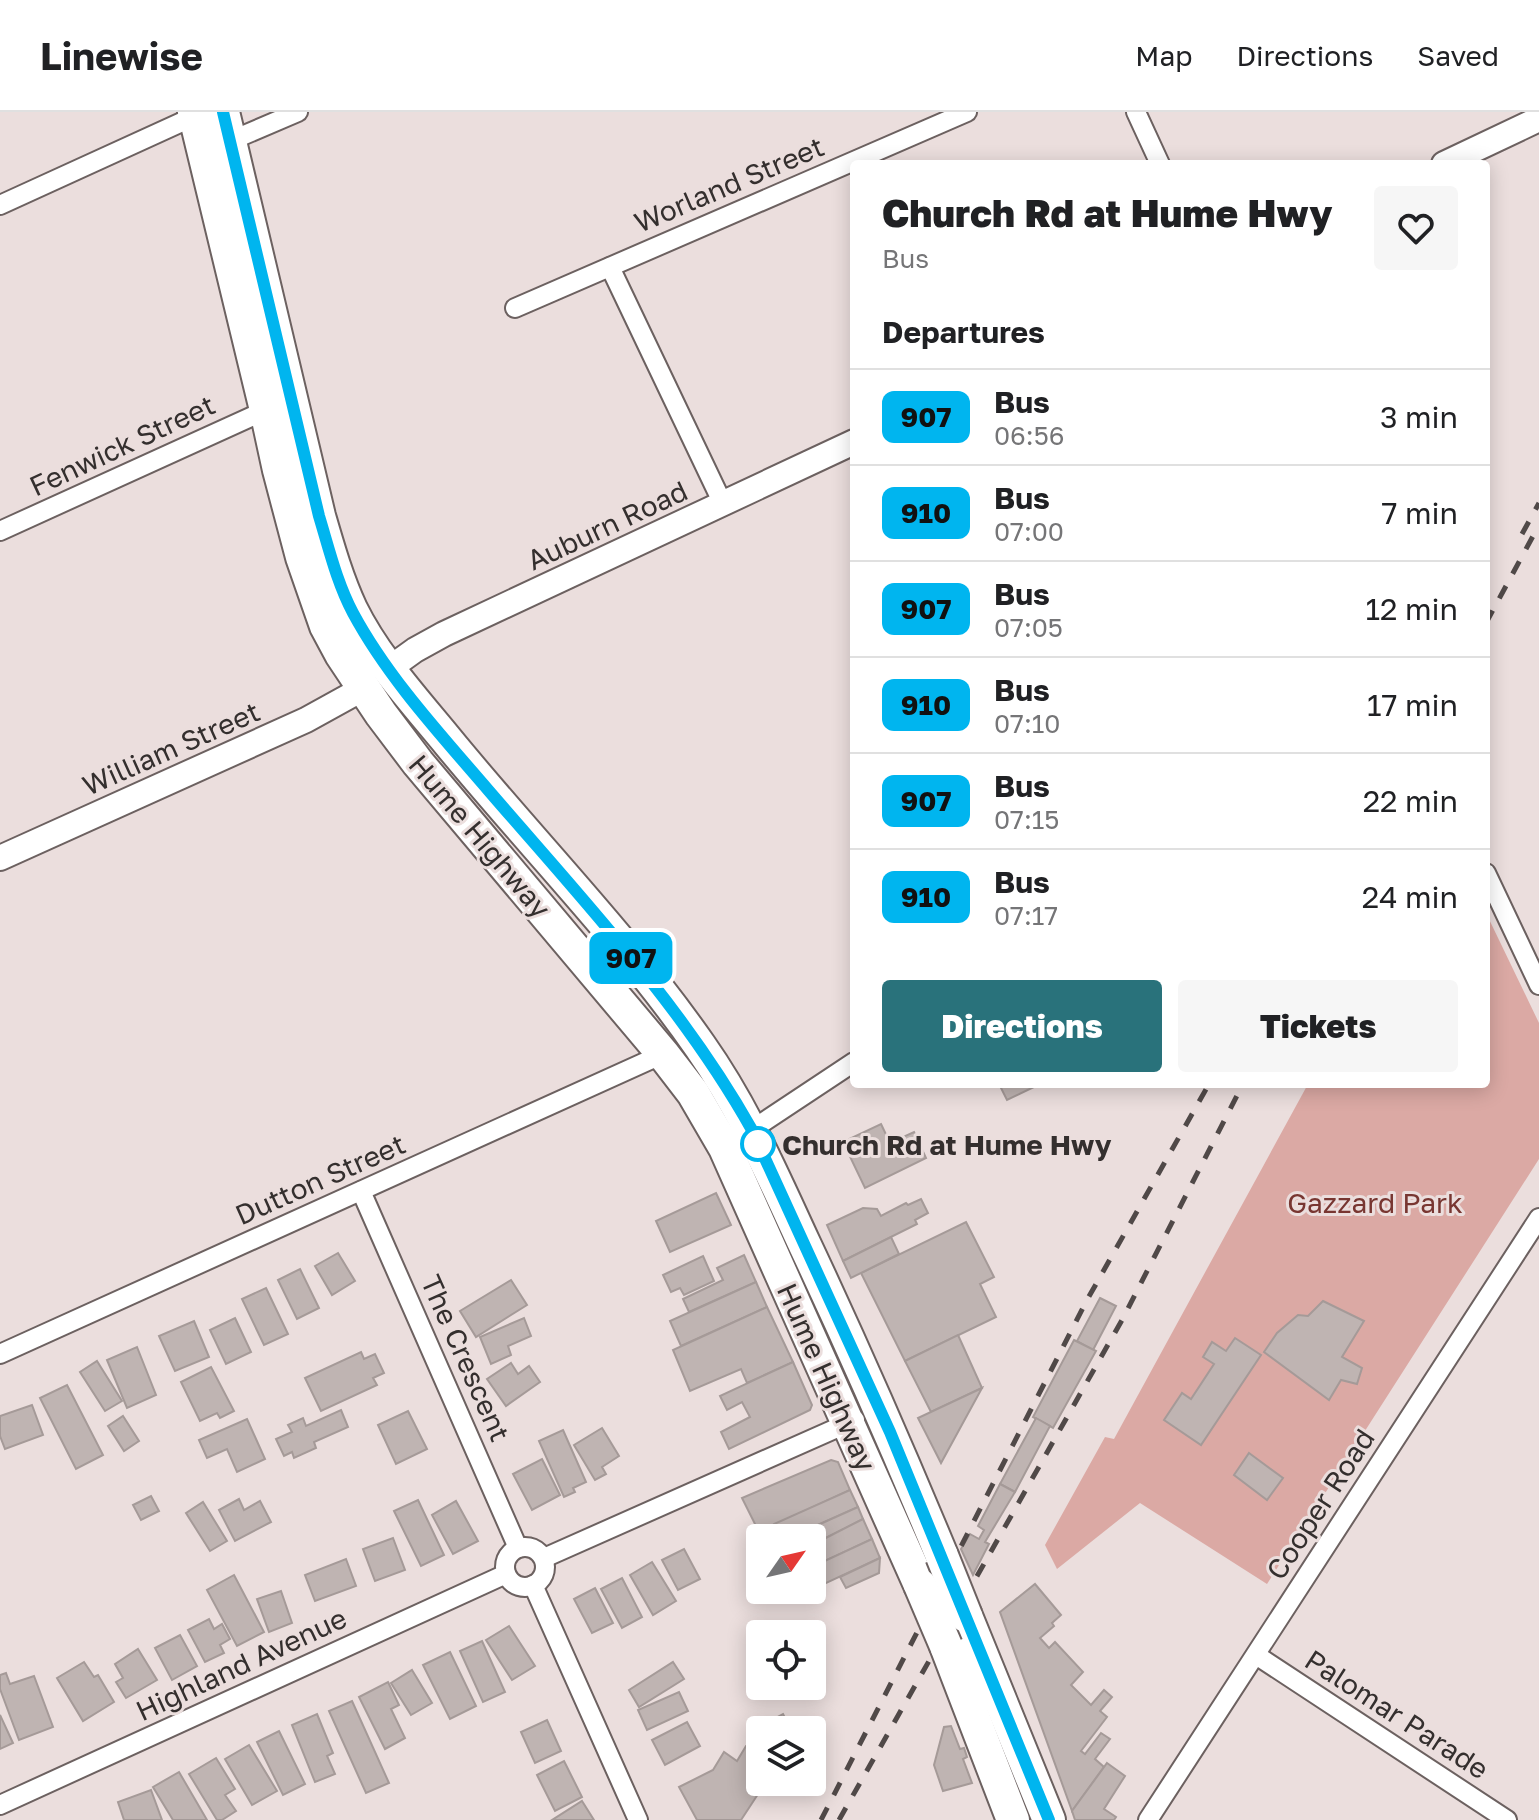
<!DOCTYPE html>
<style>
:root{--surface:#fff;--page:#f6f6f6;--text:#202124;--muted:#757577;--line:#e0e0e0;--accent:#29727b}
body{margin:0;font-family:"Golos Text",sans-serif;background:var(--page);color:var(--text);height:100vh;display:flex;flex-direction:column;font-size:30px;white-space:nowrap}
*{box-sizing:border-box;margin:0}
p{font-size:26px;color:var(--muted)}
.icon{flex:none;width:44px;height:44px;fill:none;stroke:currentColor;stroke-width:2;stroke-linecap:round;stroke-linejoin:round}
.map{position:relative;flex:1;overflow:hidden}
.side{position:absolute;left:850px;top:48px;width:640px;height:928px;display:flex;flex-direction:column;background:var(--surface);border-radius:8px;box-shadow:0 4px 20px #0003}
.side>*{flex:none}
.badge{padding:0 16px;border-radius:12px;font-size:28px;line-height:52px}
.needle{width:52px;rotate:56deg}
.tools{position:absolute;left:746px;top:1412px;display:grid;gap:16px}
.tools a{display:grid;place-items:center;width:80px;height:80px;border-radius:8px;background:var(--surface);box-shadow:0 4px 20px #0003;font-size:40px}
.map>.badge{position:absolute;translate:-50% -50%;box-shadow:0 0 0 4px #fff}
h2{padding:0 32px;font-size:30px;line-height:72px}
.round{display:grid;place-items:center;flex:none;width:84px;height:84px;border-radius:8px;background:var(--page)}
.overview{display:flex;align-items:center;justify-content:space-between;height:136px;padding:0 32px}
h1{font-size:38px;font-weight:800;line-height:60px}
.action{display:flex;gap:16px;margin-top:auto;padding:16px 32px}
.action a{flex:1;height:92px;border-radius:8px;background:var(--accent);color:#fff;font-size:32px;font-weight:800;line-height:92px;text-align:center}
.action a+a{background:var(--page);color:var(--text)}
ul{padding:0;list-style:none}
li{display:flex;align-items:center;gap:24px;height:96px;padding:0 32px;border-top:2px solid var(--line)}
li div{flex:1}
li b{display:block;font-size:30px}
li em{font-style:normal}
li .badge{min-width:88px;font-weight:700;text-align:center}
header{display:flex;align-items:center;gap:48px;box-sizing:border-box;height:112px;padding:0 40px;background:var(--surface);border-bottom:2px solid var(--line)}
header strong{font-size:38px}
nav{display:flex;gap:44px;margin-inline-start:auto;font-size:28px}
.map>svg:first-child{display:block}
.green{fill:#dba9a4}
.building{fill:#bfb4b2;stroke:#a59a98;stroke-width:2}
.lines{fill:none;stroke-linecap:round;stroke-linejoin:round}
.street-casing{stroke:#6c6160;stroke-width:22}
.secondary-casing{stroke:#6c6160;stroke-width:28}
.highway-casing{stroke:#6c6160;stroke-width:36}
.street{stroke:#fff;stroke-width:18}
.secondary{stroke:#fff;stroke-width:24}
.highway{stroke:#fff;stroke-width:32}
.rail{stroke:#504948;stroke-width:5;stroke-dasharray:14 14;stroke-linecap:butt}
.highway-bridge-casing{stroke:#6c6160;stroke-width:36;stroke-linecap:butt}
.highway-bridge{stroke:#fff;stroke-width:32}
.line-casing{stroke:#fff;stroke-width:18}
.line{stroke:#00b5ef;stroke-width:12}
.stop-dot{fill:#fff;stroke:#00b5ef;stroke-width:4}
.labels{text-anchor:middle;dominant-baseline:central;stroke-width:6;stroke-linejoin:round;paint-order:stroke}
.street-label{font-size:28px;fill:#342f2e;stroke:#ebdedd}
.stop-label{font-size:28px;font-weight:bold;fill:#342f2e;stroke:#ebdedd;text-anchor:start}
.park-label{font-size:28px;fill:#783631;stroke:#ebdedd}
</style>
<header>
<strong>Linewise</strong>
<nav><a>Map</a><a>Directions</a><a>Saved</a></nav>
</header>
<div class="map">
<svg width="1539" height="1708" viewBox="0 0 1539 1708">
<rect width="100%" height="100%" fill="#ebdedd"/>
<path class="green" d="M1486 801 1539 911V1047L1267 1472 1140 1391 1057 1457 1045 1433 1105 1325 1114 1327 1308 972H1486Z"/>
<g class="building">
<path d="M999 972H1035L1036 974 1007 988Z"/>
<path d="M881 1012 890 1031 914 1020 926 1046 865 1076 843 1030Z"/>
<path d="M716 1081 731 1113 670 1140 656 1109Z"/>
<path d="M921 1087 928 1101 915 1108 917 1112 843 1149 827 1113 863 1096 877 1097 881 1104 906 1091 908 1093Z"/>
<path d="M966 1110 994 1165 980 1172 996 1205 905 1249 861 1161Z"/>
<path d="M891 1125 899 1142 851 1166 843 1149Z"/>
<path d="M338 1141 355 1169 332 1183 315 1154Z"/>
<path d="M744 1143 756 1170 689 1200 683 1187 723 1168 717 1156Z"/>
<path d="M703 1144 714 1169 684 1183 680 1176 671 1180 663 1163Z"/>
<path d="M300 1157 319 1196 297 1207 278 1168Z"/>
<path d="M511 1168 527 1193 476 1225 460 1199Z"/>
<path d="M756 1170 767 1195 681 1234 670 1209Z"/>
<path d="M266 1176 288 1222 264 1233 242 1187Z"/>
<path d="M1100 1186 1116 1194 1093 1238 1077 1229Z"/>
<path d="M1323 1189 1364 1209 1342 1245 1362 1256 1357 1272 1341 1268 1329 1288 1264 1240 1277 1221 1298 1203 1308 1204Z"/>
<path d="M767 1195 793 1250 747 1271 741 1257 690 1279 673 1238Z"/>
<path d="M235 1206 251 1240 226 1252 210 1218Z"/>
<path d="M524 1206 531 1224 508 1234 511 1243 491 1252 480 1225Z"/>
<path d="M194 1209 209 1245 175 1259 159 1224Z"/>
<path d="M958 1223 982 1276 931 1300 905 1249Z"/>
<path d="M1235 1226 1261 1243 1201 1333 1164 1308 1182 1281 1191 1287 1214 1252 1203 1245 1212 1230 1226 1239Z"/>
<path d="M1074 1228 1096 1239 1053 1316 1033 1305Z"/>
<path d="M137 1235 156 1283 127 1296 107 1248Z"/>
<path d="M361 1240 364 1247 375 1242 384 1261 373 1266 377 1273 321 1299 305 1266Z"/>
<path d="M97 1249 122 1289 105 1299 80 1260Z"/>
<path d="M793 1250 812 1293 810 1298 729 1337 721 1320 750 1305 742 1290 727 1298 720 1284Z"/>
<path d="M511 1251 518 1262 529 1254 540 1270 506 1294 487 1267Z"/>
<path d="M211 1255 234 1299 220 1306 217 1301 200 1309 181 1270Z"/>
<path d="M67 1273 103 1343 76 1357 40 1286Z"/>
<path d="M982 1276 941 1351 918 1306Z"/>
<path d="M32 1293 43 1323 5 1337 0 1324V1304Z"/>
<path d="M341 1298 348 1315 314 1330 316 1336 294 1346 292 1340 284 1344 276 1327 292 1320 288 1313 303 1306 306 1314Z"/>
<path d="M408 1299 427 1337 396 1352 378 1313Z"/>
<path d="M123 1304 139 1329 124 1339 108 1314Z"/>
<path d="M1036 1306 1050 1314 1015 1380 1000 1372Z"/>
<path d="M247 1307 265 1347 237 1360 227 1337 207 1346 199 1328Z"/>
<path d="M602 1316 619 1344 602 1355 606 1362 595 1368 574 1333Z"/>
<path d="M563 1318 586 1370 573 1376 575 1380 564 1385 539 1329Z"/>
<path d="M1249 1341 1283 1366 1267 1388 1234 1363Z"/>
<path d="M542 1347 560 1383 532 1398 513 1362Z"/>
<path d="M831 1348 838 1350 850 1378 759 1420 742 1386Z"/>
<path d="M1000 1372 1015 1380 985 1430 989 1432 973 1463 961 1437 970 1422 979 1427 984 1418 978 1414Z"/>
<path d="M850 1378 858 1395 788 1426H779L774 1412Z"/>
<path d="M151 1384 159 1399 141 1408 133 1393Z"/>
<path d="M239 1387 244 1398 260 1389 271 1410 235 1429 219 1398Z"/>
<path d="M418 1388 444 1443 421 1454 394 1399Z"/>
<path d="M456 1389 478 1429 453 1442 432 1403Z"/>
<path d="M203 1390 227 1429 210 1439 186 1401Z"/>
<path d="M858 1395 863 1407 812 1433V1426H801L809 1423 807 1418Z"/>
<path d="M863 1407 872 1427 825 1449 816 1431Z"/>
<path d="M393 1426 405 1458 375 1469 363 1437Z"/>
<path d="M872 1427 880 1446 824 1472 816 1453Z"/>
<path d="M684 1437 700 1467 678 1478 662 1448Z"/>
<path d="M880 1446 879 1461 846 1476 840 1465Z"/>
<path d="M346 1447 356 1474 315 1489 305 1463Z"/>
<path d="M652 1450 676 1489 653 1503 630 1463Z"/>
<path d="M234 1463 264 1520 237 1534 207 1478Z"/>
<path d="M622 1466 642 1505 622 1516 601 1477Z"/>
<path d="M1035 1472 1061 1503 1052 1511 1054 1514 1040 1526 1049 1536 1055 1530 1083 1560 1071 1573 1091 1593 1104 1578 1112 1585 1100 1599 1107 1605 1081 1639 1085 1642 1101 1621 1110 1627 1095 1647 1104 1655 1072 1699 1000 1500Z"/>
<path d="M595 1476 613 1511 592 1521 574 1487Z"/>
<path d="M281 1479 292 1511 269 1520 257 1487Z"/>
<path d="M209 1507 214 1517 222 1512 230 1527 220 1533 224 1541 205 1550 188 1518Z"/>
<path d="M509 1514 535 1554 512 1568 486 1528Z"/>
<path d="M180 1523 197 1554 172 1568 155 1536Z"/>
<path d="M482 1529 505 1580 483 1590 460 1539Z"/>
<path d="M138 1537 157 1568 126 1586 116 1570 123 1566 115 1552Z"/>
<path d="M450 1540 476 1594 450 1607 423 1553Z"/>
<path d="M84 1550 94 1565 98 1563 114 1590 83 1609 57 1566Z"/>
<path d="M673 1550 684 1567 639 1595 629 1578Z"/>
<path d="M412 1558 432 1591 411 1603 391 1571Z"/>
<path d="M6 1561 10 1572 34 1564 53 1615 19 1628 0 1577V1563Z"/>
<path d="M388 1570 399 1593 391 1597 405 1626 385 1637 359 1585Z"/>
<path d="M679 1580 688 1599 647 1618 638 1598Z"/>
<path d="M352 1589 389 1671 366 1681 329 1599Z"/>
<path d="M317 1602 333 1641 327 1644 335 1662 315 1670 292 1613Z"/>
<path d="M783 1602 791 1618H763L768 1610Z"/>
<path d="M0 1603 13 1631 0 1637Z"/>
<path d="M547 1608 561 1639 535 1651 521 1620Z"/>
<path d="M687 1610 700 1634 665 1653 652 1628Z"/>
<path d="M951 1614 960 1637 964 1636 967 1645 963 1647 972 1671 943 1679 934 1653 944 1615Z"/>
<path d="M279 1619 305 1672 283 1683 257 1630Z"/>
<path d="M760 1622V1670H766L741 1708H697L679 1675 713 1658 724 1640 737 1649 746 1634 755 1630Z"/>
<path d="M249 1633 277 1679 252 1693 225 1647Z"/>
<path d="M216 1646 235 1677 225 1683 236 1699 222 1708H217L189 1662Z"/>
<path d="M564 1649 582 1685 555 1699 537 1663Z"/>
<path d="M1107 1651 1125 1664 1104 1697 1116 1705 1114 1708H1075L1072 1699Z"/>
<path d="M179 1660 207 1708H173L153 1675Z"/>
<path d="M151 1678 162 1708H124L118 1690Z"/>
<path d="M582 1689 594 1708H552Z"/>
</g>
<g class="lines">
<g class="street-casing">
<g id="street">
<path d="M1136 0 1160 52"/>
<path d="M230 29 298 0"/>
<path d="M0 93 195 4"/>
<path d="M610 155 723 392"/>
<path d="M515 196 967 0"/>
<path d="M0 419 266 298"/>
<path d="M1486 761 1539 873"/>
<path d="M744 1023 854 950"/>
<path d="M361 1079 518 1436"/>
<path d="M0 1242 663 942"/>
<circle cx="525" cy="1455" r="20"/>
<path d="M544 1446 855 1308"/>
<path d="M533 1473 638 1708"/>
<path d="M1256 1543 1507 1708"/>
<path d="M0 1693 506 1462"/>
<path d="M1148 1708 1539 1106"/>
</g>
</g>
<g class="secondary-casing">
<g id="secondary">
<path d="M1444 52 1539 7"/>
<path d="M390 556 415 538 444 522 854 330"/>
<path d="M0 746 306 608 364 576"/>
</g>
</g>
<g class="highway-casing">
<g id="highway">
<path d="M194 0 266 298 279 358 302 445 326 514 341 542 381 602 418 651 663 942 693 981 725 1036 920 1473"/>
<path d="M223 0 319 404C328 435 337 467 351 497 374 544 412 586 445 626 529 729 624 825 700 934 743 995 772 1062 803 1129 852 1233 898 1338 942 1444"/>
<path d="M966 1504 1049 1708"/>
<path d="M946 1534 1013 1708"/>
</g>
</g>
<use href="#street" class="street"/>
<use href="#secondary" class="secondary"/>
<use href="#highway" class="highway"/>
<g class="rail">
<path d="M1522 422 1539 391"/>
<path d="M1486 511 1539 413"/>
<path d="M821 1708 1087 1188 1209 972"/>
<path d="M839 1708 1122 1208 1243 972"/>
</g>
<g class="highway-bridge-casing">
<g id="highway-bridge">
<path d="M942 1444 966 1504"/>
<path d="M920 1473 946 1534"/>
</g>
</g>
<use href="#highway-bridge" class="highway-bridge"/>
</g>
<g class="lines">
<g class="line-casing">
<path id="line" d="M223 0 319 404C329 437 337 471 353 501 388 566 441 623 489 679 582 787 682 893 752 1018L890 1320 1049 1708"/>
</g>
<use href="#line" class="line"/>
</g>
<circle class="stop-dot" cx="758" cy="1032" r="16"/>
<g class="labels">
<g class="street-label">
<text transform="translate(729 72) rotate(-23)">Worland Street</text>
<text transform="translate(122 333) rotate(-25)">Fenwick Street</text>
<text transform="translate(607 413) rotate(-25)">Auburn Road</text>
<text transform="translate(171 636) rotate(-24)">William Street</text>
<text transform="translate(480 724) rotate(50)">Hume Highway</text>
<text transform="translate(320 1067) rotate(-24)">Dutton Street</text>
<text transform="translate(466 1246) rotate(66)">The Crescent</text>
<text transform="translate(827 1265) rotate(66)">Hume Highway</text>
<text transform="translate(1320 1392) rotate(-57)">Cooper Road</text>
<text transform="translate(241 1552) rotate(-25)">Highland Avenue</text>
<text transform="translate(1397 1602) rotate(33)">Palomar Parade</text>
</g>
<g class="stop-label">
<text x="782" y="1032">Church Rd at Hume Hwy</text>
</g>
<g class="park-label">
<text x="1375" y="1090">Gazzard Park</text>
</g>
</g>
</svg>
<div class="tools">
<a><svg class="needle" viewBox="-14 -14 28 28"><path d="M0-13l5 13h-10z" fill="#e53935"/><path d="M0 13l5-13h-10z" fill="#757577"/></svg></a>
<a><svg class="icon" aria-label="locate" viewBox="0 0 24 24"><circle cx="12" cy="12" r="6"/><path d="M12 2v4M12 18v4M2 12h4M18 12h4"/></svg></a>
<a><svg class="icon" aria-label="layers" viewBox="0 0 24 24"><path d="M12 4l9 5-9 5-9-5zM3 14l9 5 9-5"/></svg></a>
</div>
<b class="badge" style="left:631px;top:846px;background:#00b5ef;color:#111">907</b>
<section class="side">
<div class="overview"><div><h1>Church Rd at Hume Hwy</h1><p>Bus</p></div><a class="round"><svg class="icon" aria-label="heart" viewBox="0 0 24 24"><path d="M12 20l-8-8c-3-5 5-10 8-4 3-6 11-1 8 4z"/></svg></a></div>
<h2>Departures</h2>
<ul>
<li><span class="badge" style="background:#00b5ef;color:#111">907</span><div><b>Bus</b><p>06:56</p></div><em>3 min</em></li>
<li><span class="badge" style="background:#00b5ef;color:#111">910</span><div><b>Bus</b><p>07:00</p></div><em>7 min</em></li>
<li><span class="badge" style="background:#00b5ef;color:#111">907</span><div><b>Bus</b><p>07:05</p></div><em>12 min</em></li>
<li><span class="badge" style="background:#00b5ef;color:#111">910</span><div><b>Bus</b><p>07:10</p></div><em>17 min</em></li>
<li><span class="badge" style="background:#00b5ef;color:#111">907</span><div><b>Bus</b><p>07:15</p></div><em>22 min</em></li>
<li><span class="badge" style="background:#00b5ef;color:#111">910</span><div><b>Bus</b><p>07:17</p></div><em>24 min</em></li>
</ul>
<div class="action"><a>Directions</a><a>Tickets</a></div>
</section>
</div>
